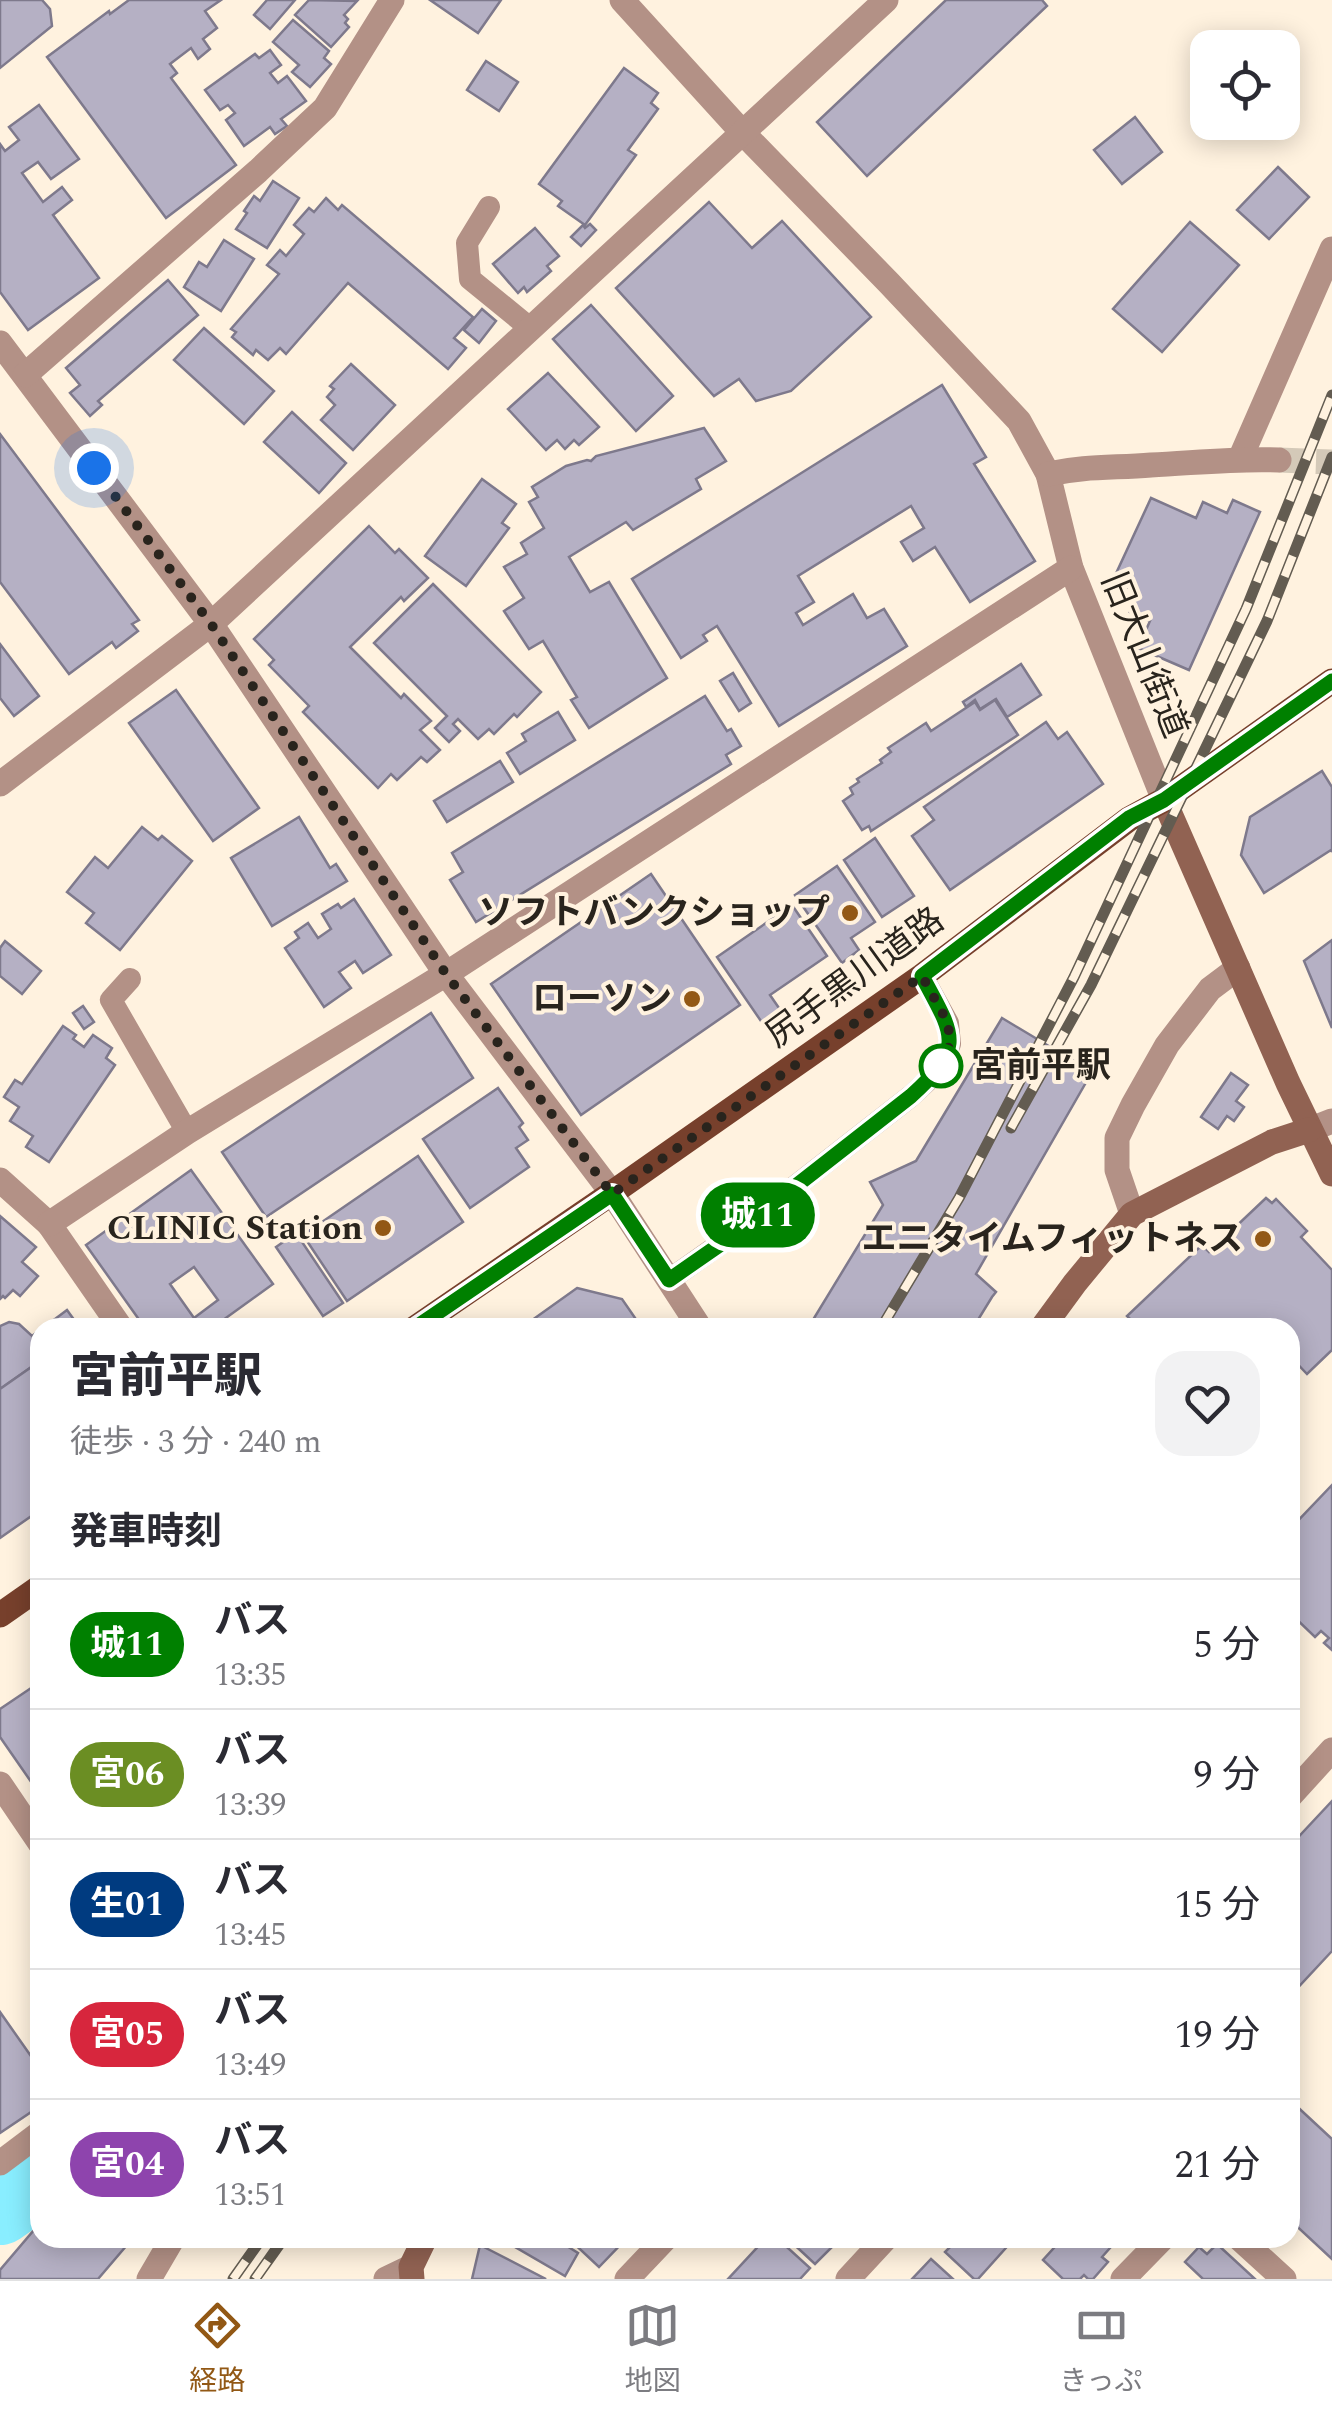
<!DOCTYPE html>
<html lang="ja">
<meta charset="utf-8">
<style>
:root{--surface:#fff;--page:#f2f2f3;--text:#2b2b33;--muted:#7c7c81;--line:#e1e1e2;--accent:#925815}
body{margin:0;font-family:Spectral,"Noto Sans JP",serif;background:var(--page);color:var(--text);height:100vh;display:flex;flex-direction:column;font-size:38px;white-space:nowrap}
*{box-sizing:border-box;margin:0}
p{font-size:32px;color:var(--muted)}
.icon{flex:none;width:55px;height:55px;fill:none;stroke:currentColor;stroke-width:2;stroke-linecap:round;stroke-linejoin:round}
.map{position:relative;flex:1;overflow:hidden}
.side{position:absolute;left:30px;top:1318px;width:1270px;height:930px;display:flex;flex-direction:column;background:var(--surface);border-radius:30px;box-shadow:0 5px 25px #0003}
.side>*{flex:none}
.badge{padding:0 20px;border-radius:32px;font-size:35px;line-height:65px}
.fabs{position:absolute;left:1190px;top:30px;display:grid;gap:20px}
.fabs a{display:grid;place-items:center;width:110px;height:110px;border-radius:20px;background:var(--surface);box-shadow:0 5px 25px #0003;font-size:50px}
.you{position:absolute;width:50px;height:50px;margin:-25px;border:8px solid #fff;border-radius:50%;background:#1a73e8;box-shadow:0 0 0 15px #1a73e833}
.map>.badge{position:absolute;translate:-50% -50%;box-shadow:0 0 0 5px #fff}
h2{padding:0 40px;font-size:38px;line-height:90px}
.round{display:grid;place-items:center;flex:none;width:105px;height:105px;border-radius:30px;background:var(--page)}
.overview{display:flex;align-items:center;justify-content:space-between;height:170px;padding:0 40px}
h1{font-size:48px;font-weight:800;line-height:75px}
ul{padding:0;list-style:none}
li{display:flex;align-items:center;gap:30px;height:130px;padding:0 40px;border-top:2px solid var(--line)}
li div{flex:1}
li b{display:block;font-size:38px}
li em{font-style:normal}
li .badge{min-width:110px;font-weight:700;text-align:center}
.tabs{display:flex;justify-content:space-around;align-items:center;height:140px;border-top:2px solid var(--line);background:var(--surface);font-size:28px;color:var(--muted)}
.tabs a{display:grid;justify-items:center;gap:5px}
.tabs .on{color:var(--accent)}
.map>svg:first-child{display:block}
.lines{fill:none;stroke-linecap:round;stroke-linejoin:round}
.river{stroke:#89eeff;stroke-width:70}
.building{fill:#b5b0c4;stroke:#7e798c;stroke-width:2.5;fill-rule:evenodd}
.street-tunnel{stroke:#d4c9b8;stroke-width:25;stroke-dasharray:25 12;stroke-linecap:butt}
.lane{stroke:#b39186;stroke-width:22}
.street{stroke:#b39186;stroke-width:25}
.secondary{stroke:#916252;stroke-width:25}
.primary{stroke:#77402c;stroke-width:25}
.rail-casing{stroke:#635c51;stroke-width:11}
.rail{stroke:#fff2df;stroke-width:8;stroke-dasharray:22;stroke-linecap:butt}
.line-casing{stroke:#fff;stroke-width:22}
.line{stroke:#008000;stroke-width:15}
.walk{stroke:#29241d;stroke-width:10;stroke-dasharray:0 18}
.poi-dot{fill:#925815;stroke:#fff2df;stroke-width:4}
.stop-dot{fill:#fff;stroke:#008000;stroke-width:5}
.labels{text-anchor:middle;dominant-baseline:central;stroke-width:8;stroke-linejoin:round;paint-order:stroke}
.street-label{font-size:35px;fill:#29241d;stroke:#fff2df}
.poi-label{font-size:35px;font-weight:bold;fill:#29241d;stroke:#fff2df;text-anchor:end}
.stop-label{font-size:35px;font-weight:bold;fill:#29241d;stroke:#fff2df;text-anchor:start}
</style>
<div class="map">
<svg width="1332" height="2279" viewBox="0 0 1332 2279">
<rect width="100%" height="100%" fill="#fff2df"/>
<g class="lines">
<path class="river" d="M0 2210 40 2182"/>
</g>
<g class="building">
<path d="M0 0H42L50 9 52 26 0 68Z"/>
<path d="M129 0H221L205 11 217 28 203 39 210 49 198 59 191 48 170 64 177 73 171 78 236 165 166 218 47 57 109 11 110 14Z"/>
<path d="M267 0H295L270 29 254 15Z"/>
<path d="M309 0 357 1 344 15 348 19 345 23 349 27 331 47 295 15Z"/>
<path d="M430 0H501L478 33Z"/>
<path d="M946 0H1042L1047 6 867 176 817 122Z"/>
<path d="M293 20 329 51 324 58 331 64 310 87 292 72 299 65 273 42Z"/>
<path d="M270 50 281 65 270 73 278 83 287 76 306 101 281 119 287 126 275 134 270 127 244 146 226 120 235 113 228 105 220 110 205 90 255 54 259 58Z"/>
<path d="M486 61 518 82 499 111 467 90Z"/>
<path d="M624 68 658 93 651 103 658 109 628 150 636 155 585 225 558 206 562 201 539 184Z"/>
<path d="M39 105 79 159 51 179 38 162 22 173 43 202 62 187 72 200 53 215 99 278 28 330 0 292V144L5 151 19 140 9 127Z"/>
<path d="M1135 117 1162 152 1122 184 1094 150Z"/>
<path d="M1278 167 1309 197 1269 239 1237 210Z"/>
<path d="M273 181 299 198 267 248 236 229 247 213 244 211 254 196 260 201Z"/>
<path d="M326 198 338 210 342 205 473 317 454 338 466 348 448 369 348 283 286 354 280 348 268 360 256 350 253 355 232 337 236 332 231 329 279 274 267 265 280 250 286 256 304 234 294 225 309 208 314 212Z"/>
<path d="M709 202 752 248 782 221 871 317 791 391 756 401 739 379 714 396 616 288Z"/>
<path d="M1190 222 1239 265 1162 352 1113 309Z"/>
<path d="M590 224 596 230 581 246 571 237 583 225 585 228Z"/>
<path d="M535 228 559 256 547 266 551 271 527 292 524 287 518 293 493 264Z"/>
<path d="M224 240 254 259 221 311 184 287 199 262 207 267Z"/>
<path d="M168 280 198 315 98 401 102 405 90 416 70 393 80 385 66 368Z"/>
<path d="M591 305 673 396 636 431 553 339Z"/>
<path d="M482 309 496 321 479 343 464 330Z"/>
<path d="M204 328 274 391 244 424 174 360Z"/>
<path d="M351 364 395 405 353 450 321 420 335 405 327 397 334 389 330 386Z"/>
<path d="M548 373 599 427 579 445 574 440 565 449 557 440 546 450 508 409Z"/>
<path d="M942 385 986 457 974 464 1035 561 970 602 935 547 913 561 901 542 924 528 911 506 798 576 814 602 796 613 803 625 853 594 867 618 884 609 907 646 779 726 717 626 703 635 707 641 681 658 632 579Z"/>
<path d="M292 412 346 463 319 493 264 442Z"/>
<path d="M704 428 726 461 696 479 701 489 633 530 626 522 569 557 590 592 609 582 667 678 589 728 571 700 577 697 543 641 529 649 504 611 524 598 504 567 527 554 521 543 544 528 529 502 538 497 532 487 566 466 587 460 591 461 596 456Z"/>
<path d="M0 434 139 620 132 624 138 631 116 648 112 642 69 674 0 582Z"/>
<path d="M482 479 516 504 502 523 509 528 466 586 425 556Z"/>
<path d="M1151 498 1196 518 1203 502 1227 513 1233 500 1260 512 1189 670 1138 648 1150 621 1130 612 1138 592 1113 580Z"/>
<path d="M369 526 395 553 399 549 428 578 404 601 401 597 350 647 401 698 404 694 431 721 420 730 440 750 427 762 421 757 397 780 391 774 378 788 303 712 309 706 269 665 274 660 254 639Z"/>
<path d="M433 584 541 692 517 717 514 714 494 734 489 729 478 739 458 719 453 724 460 731 449 742 435 728 447 716 374 643Z"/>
<path d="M0 644 39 696 14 716 0 698Z"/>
<path d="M1021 664 1041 695 1007 717 996 699 980 709 975 700 966 707 963 702Z"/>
<path d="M733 673 751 703 739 711 720 681Z"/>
<path d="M176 690 259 808 213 841 129 723Z"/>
<path d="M705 696 727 731 731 729 741 746 726 755 731 764 476 922 450 880 463 872 452 853Z"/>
<path d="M995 700 1018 735 871 831 869 826 862 830 843 801 853 794 850 788 859 782 857 779 882 763 880 760 891 752 888 748 926 723 931 731 975 702 980 710Z"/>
<path d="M558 712 575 740 520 774 507 753 526 741 522 734Z"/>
<path d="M1046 722 1058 739 1067 732 1103 784 950 890 912 836 934 820 924 807Z"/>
<path d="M500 761 513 782 447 822 434 801Z"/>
<path d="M1322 771 1332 787V852L1331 850 1264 893 1241 855 1250 817Z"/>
<path d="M299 817 330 868 336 864 347 881 272 926 231 858Z"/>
<path d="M142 827 158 840 162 836 192 861 120 950 86 923 94 913 67 892 95 857 108 868Z"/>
<path d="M875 838 914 896 882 917 844 860Z"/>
<path d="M837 866 875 922 851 938 859 950 842 963 795 895Z"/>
<path d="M651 874 740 1005 581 1115 491 984Z"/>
<path d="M354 899 391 955 363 973 355 961 339 972 351 988 324 1007 285 948 299 938 295 932 308 923 318 938 331 929 322 914 338 904 341 908Z"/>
<path d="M792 905 827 956 770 995 781 1011 763 1024 717 957Z"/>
<path d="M1332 940V1028L1304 961Z"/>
<path d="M5 941 41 971 22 994 0 976V948Z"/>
<path d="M83 1006 94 1022 84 1029 73 1013Z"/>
<path d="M431 1013 473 1078 266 1217 222 1152Z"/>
<path d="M1002 1018 1092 1072 976 1274 996 1292 992 1297 973 1328H808L883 1205 870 1182 916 1161Z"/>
<path d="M63 1026 76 1035 73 1039 84 1047 93 1035 112 1048 106 1058 115 1065 49 1162 26 1147 33 1136 10 1121 19 1107 4 1097 15 1080 22 1084Z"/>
<path d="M1231 1073 1248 1085 1236 1101 1244 1107 1234 1121 1227 1116 1218 1129 1201 1117Z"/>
<path d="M498 1088 523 1123 519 1127 528 1140 516 1148 529 1167 470 1208 423 1139Z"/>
<path d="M418 1156 463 1222 347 1301 303 1235Z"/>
<path d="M191 1170 273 1284 212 1328H145L86 1245ZM194 1267 218 1300 194 1318 170 1284Z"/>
<path d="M1266 1198 1272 1203 1276 1199 1307 1231 1301 1237 1332 1270V1350L1307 1374 1290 1356V1328L1261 1326 1259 1328H1124L1132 1321 1127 1316 1202 1245 1209 1252Z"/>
<path d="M0 1216 36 1247 22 1262 38 1276 20 1296 13 1290 5 1298 3 1296 0 1299Z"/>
<path d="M296 1233 343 1303 323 1316 276 1247Z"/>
<path d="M577 1288 622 1299 642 1328H521Z"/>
<path d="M67 1310 80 1328H43Z"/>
<path d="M9 1322 19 1324 32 1336 40 1330V1361L0 1389V1326Z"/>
<path d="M40 1361V1510L0 1538V1389Z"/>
<path d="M1332 1485V1650L1324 1643 1329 1638 1321 1631 1315 1637 1290 1613V1529Z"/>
<path d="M40 1682V1782L34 1786 0 1737V1709Z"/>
<path d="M1332 1801V1951L1290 1996V1846Z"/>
<path d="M0 2012 40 2069V2106L0 2133Z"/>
<path d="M1290 2100 1332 2139V2259L1290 2220Z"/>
<path d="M40 2223V2238H133L98 2279H0V2270Z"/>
<path d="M514 2238H554L578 2253 565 2276 510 2244Z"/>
<path d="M568 2238H618L623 2242 599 2267Z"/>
<path d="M766 2238H777L810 2268 800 2279H728Z"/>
<path d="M787 2238H841L815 2264Z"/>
<path d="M959 2238H1010L1013 2240 978 2279H974L945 2252Z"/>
<path d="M1063 2238H1115L1117 2240 1102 2257 1108 2262 1093 2279H1088L1084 2275 1080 2279H1063L1043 2260Z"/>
<path d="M1217 2244 1255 2279H1203L1185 2262 1199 2247 1207 2254Z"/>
<path d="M480 2245 546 2279H472Z"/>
<path d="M931 2259 953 2279H912Z"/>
</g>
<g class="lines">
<path class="street-tunnel" d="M1279 460 1332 462"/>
<g class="lane">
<path d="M489 207 467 243 470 279 530 328"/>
<path d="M130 979 111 1000 187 1132"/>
<path d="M669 1280 730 1237 911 1096 939 1070 950 1044 948 1023 922 976"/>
</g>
<g class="street">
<path d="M622 0 742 132 889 283 1019 421 1048 474 1071 568 1164 800"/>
<path d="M0 343 211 624 446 974 612 1193 700 1328"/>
<path d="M25 375 258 171 325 108 392 0"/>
<path d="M1240 459 1332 249"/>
<path d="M1048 474C1085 466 1114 468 1151 465 1194 463 1236 458 1279 460"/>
<path d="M0 784 211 624 886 0"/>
<path d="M1309 1130 1332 1121"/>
<path d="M0 1180 49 1224 121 1328"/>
<path d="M1132 1214 1117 1170V1138L1133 1105 1167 1045 1210 989 1238 968"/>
<path d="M49 1224 187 1132 446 974 1071 568"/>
<path d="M0 1784 40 1843"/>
<path d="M1290 1796 1332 1750"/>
<path d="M0 2163 40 2133"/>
<path d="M1239 2238 1284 2279"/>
<path d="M149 2279 173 2238"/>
<path d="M386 2279 411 2267"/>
<path d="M627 2279 666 2238"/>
<path d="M848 2279 886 2238"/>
<path d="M1123 2279 1163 2238"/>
</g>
<g class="secondary">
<path d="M1164 800 1288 1083 1332 1174"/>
<path d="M1042 1328 1075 1283 1132 1214 1272 1142 1309 1130"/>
<path d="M412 2279 411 2267 425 2238"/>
</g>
<g class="primary">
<path d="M415 1328 612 1193 922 976 1129 819 1164 800 1332 681"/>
<path d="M0 1615 40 1587"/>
</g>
<g class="rail-casing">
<g id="rail">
<path d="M1011 1128 1091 985 1267 621 1332 457"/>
<path d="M881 1328 959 1198 1074 977 1246 609 1332 395"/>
<path d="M233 2279 262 2238"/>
<path d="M255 2279 284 2238"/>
</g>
</g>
<use href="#rail" class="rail"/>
</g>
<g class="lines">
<g class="line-casing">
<path id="line" d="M415 1328 612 1194 669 1280 728 1239 911 1096C966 1046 954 1036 922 976L1129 818 1164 800 1332 681"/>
</g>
<use href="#line" class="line"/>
<path class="walk" d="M94 468 211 624 446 974 612 1194 922 976 948 1023 950 1044 939 1070 941 1066"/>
</g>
<g class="poi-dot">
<circle cx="850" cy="913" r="10"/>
<circle cx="692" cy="999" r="10"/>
<circle cx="383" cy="1228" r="10"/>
<circle cx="1263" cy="1239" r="10"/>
</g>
<circle class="stop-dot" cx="941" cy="1066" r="20"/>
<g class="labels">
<g class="street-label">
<text transform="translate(1144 655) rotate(68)">旧大山街道</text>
<text transform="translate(855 978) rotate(-36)">尻手黒川道路</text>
</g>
<g class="poi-label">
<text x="830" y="913">ソフトバンクショップ</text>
<text x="672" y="999">ローソン</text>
<text x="363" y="1228">CLINIC Station</text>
<text x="1243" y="1239">エニタイムフィットネス</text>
</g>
<g class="stop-label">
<text x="971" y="1066">宮前平駅</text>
</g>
</g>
</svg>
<div class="fabs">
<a><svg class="icon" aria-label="locate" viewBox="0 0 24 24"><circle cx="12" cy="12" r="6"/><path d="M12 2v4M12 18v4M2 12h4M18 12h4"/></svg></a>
</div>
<div class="you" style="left:94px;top:468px"></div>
<b class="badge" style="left:758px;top:1215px;background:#008000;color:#fff">城11</b>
<section class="side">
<div class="overview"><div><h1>宮前平駅</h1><p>徒歩 · 3 分 · 240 m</p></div><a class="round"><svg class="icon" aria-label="heart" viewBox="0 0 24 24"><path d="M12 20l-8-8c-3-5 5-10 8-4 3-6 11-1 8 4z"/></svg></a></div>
<h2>発車時刻</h2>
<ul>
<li><span class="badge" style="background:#008000;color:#fff">城11</span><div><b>バス</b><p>13:35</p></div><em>5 分</em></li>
<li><span class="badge" style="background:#6b8e23;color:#fff">宮06</span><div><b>バス</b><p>13:39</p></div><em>9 分</em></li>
<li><span class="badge" style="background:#003b80;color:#fff">生01</span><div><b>バス</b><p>13:45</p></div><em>15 分</em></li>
<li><span class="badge" style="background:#d7263d;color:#fff">宮05</span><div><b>バス</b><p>13:49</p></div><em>19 分</em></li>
<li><span class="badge" style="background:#8e44ad;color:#fff">宮04</span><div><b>バス</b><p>13:51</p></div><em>21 分</em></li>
</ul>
</section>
</div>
<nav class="tabs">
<a class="on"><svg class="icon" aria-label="directions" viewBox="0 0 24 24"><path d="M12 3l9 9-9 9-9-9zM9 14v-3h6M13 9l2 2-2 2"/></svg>経路</a>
<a><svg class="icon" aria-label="map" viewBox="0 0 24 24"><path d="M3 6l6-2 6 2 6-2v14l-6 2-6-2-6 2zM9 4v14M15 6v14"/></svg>地図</a>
<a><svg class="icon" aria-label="tickets" viewBox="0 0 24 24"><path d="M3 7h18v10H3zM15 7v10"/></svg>きっぷ</a>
</nav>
